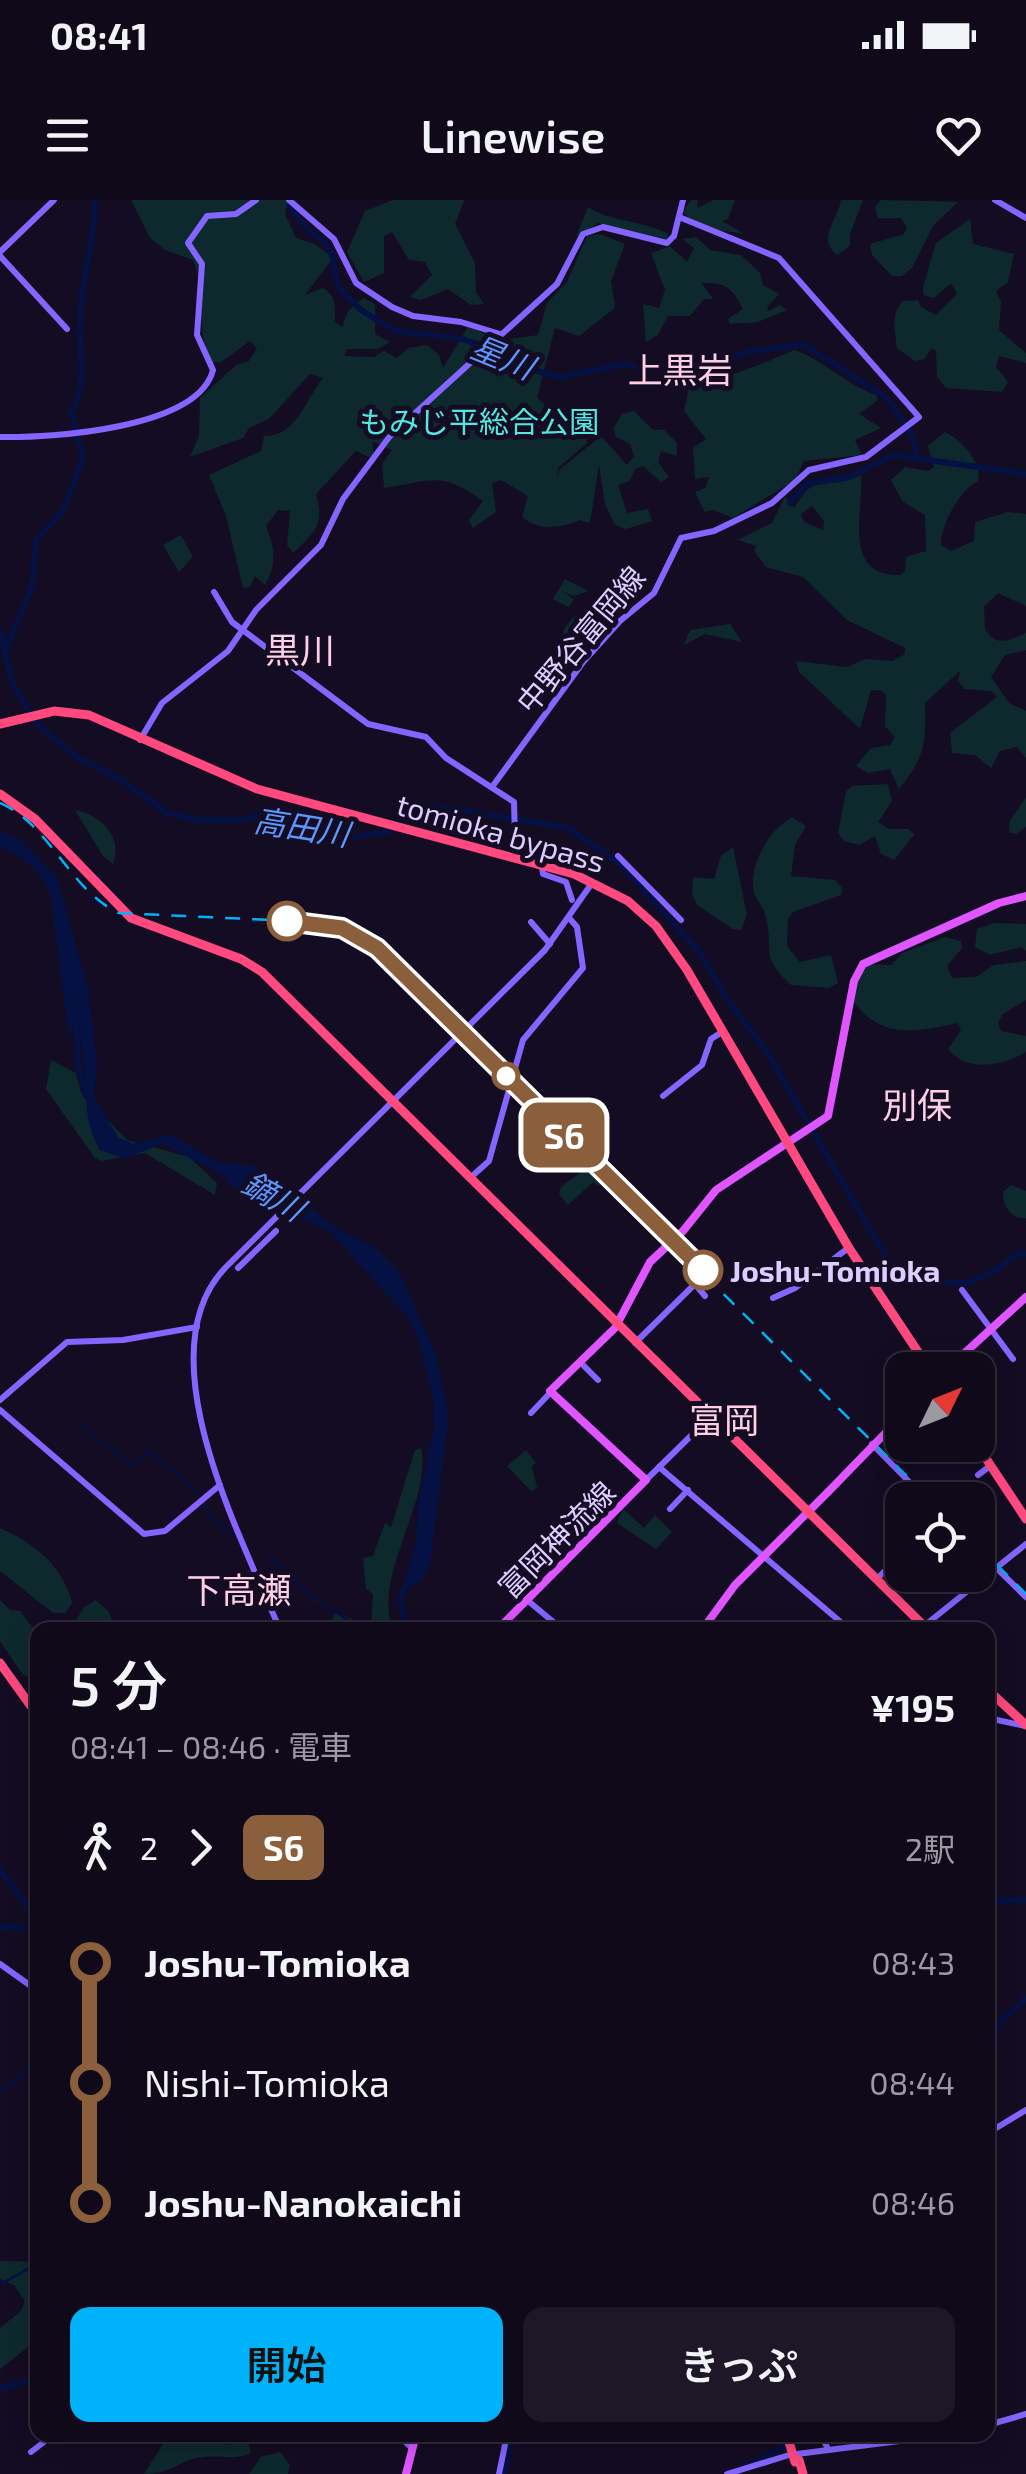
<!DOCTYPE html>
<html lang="ja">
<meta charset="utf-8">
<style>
:root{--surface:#0f091a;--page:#1d1727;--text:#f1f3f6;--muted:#9b9aa2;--line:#2f2a39;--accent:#00b2f9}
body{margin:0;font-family:"Exo 2","Noto Sans JP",sans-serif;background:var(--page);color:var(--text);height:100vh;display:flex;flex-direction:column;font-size:38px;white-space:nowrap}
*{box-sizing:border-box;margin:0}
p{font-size:32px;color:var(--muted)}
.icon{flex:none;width:55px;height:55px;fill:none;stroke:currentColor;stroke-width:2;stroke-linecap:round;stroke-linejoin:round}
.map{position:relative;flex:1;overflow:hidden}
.panel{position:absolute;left:30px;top:1422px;width:965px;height:820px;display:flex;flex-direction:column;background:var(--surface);border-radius:20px;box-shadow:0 5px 25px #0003,0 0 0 2px var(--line)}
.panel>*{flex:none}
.badge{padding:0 20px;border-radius:15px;font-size:35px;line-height:65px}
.needle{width:65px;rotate:47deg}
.controls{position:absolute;left:885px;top:1152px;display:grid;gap:20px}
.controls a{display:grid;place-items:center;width:110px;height:110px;border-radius:20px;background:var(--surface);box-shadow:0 5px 25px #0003,0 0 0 2px var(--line);font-size:50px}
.map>.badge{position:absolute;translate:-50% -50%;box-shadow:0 0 0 5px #fff}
.legs{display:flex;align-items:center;gap:15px;height:110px;padding:0 40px;font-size:32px}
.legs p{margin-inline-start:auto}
.headline{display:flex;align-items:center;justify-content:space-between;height:170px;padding:0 40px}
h1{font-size:55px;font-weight:600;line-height:75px}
.primary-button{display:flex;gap:20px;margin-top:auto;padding:20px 40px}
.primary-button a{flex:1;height:115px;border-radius:20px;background:var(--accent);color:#111;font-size:40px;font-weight:600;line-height:115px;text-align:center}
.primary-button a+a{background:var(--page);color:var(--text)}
ul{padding:0 40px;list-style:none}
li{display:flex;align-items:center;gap:35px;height:120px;font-size:38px}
li i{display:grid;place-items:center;width:15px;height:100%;margin:0 12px;background:currentColor}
li i::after{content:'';width:25px;height:25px;margin:-12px;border:8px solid;border-radius:50%;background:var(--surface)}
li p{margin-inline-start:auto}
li:first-child i{background:linear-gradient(#0000 50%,currentColor 0)}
li:last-child i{background:linear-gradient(currentColor 50%,#0000 0)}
.status{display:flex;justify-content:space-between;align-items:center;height:70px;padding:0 50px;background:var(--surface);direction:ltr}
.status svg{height:28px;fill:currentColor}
header{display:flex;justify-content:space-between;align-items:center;height:130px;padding:0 40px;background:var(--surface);font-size:45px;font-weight:600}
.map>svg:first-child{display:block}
.green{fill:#0e292e;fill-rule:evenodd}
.water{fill:#051043}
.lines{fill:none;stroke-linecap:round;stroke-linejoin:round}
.stream{stroke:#051043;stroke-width:2.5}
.canal{stroke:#051043;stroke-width:5}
.river{stroke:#051043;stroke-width:6}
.secondary{stroke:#8565ff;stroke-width:6}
.primary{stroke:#df55ff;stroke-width:8}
.highway{stroke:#ff497f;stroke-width:9}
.rail{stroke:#00b2f9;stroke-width:2.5;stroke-dasharray:15 12;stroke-linecap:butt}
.primary-bridge{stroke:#df55ff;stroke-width:8}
.highway-bridge{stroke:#ff497f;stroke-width:9}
.line-1-casing{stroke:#fff;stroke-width:22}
.line-1{stroke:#8b5e3c;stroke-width:15}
.stop-1-dot{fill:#fff;stroke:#8b5e3c;stroke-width:5}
.labels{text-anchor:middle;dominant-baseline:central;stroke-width:10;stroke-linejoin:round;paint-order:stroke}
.park-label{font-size:30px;fill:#50e9df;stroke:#140c23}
.street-label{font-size:30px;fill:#ddceff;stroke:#140c23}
.stop-label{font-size:30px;font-weight:bold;fill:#ddceff;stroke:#140c23;text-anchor:start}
.water-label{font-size:32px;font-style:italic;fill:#5c96ff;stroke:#140c23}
.quarter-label{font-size:35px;fill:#ffd0e5;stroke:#140c23}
</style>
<div class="status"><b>08:41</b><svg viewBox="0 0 49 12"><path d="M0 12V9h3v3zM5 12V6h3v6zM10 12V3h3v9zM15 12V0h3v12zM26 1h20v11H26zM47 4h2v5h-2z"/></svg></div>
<header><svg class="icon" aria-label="menu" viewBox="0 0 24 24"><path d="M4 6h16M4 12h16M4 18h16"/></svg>Linewise<svg class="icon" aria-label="heart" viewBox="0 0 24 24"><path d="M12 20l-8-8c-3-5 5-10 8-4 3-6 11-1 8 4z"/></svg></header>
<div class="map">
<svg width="1026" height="2274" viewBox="0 0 1026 2274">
<rect width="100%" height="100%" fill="#140c23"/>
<g class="green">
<path d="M131 0H288L285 14 296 38 315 44 333 58 305 95 323 88C338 97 334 107 335 122L342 127 348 111 363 98 375 104V134L390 142 378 149H347L344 156 374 157 384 151 396 158 409 148 427 145 439 155 443 168 468 127 502 140 538 135 547 103 567 82 587 36 600 34 625 44 611 81 615 108 579 136 555 128 537 198 586 236 587 243 558 268 557 279 559 270 601 236 627 265 634 256 630 244 616 237 613 229 622 214 634 211 653 230H664L677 243V256L661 251 658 262 669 277 661 282 643 266 635 269 630 281 618 285 627 313 648 309 652 321 626 329 615 325 605 304 599 265 590 323 580 320C562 328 538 331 522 317L528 296 501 280 492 283 496 312 473 328 469 320 483 301C440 270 432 281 384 288L382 264 392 250 372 241 374 254 369 257 356 251 316 294C325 325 315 332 293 353L287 345 290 311 278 310 266 326C275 348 277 364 265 385L255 376 250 387 243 388 226 316 209 275 261 251 264 236C297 237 306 198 323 178L310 174 269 219 249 228 243 238 190 257 199 236 200 198 236 165 249 161 257 148 250 141 221 162 211 163C194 127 208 93 193 60L165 50 150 38Z"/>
<path d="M393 0H464L455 24 475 63 476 92 484 104 471 105 448 89 421 100 410 97 432 75 425 62 409 60 392 32 384 36V73L364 82 347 52 365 11Z"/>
<path d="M691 0H697L698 8 713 0H735L728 19 722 21 744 34C722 29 697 33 683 11Z"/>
<path d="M841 0H863L850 34V46L837 55C816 38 838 20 841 0Z"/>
<path d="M881 0 958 2 933 26 912 68 902 76H892L872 55 870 44 904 34 907 27 901 18H878L875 7Z"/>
<path d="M588 7C612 23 643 20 668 34L667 39 598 23 576 37Z"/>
<path d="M970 19 973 44 1014 54 1008 82 996 91 1001 102 999 130 1026 153V163L999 156 996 167 1008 182 1002 192 946 188 937 177 936 150 931 149 924 159 915 161 897 148C895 131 890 115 903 101L918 100 921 107 936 115 957 94 951 83 934 98 923 95V87L936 43Z"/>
<path d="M696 37 710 50 741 55 760 73 763 85 779 94 767 107 769 111 780 105 787 110 758 122 730 124 728 119 743 109C733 88 725 82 701 83L713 99H704L690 116H668L658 135 646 142 643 104 659 108 665 90 651 53 670 46 687 62 694 48 682 39Z"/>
<path d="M794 150C824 160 845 184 876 195L878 200 859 214 881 228 855 240 862 255 804 261 795 280 733 318 713 310 705 312 695 292 705 288 709 277 695 279 693 248 706 239 684 211 692 172 704 163 719 177C737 175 776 158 794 150Z"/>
<path d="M945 232C962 240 983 263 978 281 960 290 941 323 941 345L951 351 974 341 975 322 1008 312 1026 314V406L998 393 984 407 985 429C996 448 1010 440 1026 433V450L1005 455 991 477 1009 503 1026 511V558L1017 547 1000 551 991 568 975 555 952 553 950 533 997 497 991 491 965 489 958 481 960 471 925 503C926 544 925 557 899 589L890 569 868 573 856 566 871 548 890 545 895 537 885 526 886 495 880 490H871L860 529 799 472 796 461 847 467 865 459 893 461 905 454V448L847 420 803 377 766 367 754 351 756 346 738 340 772 323 785 297 794 308C799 302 804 291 810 288 826 279 845 284 861 275 864 311 841 376 900 375L905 371 906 357 926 351 925 315 903 302 891 280 905 267 928 271 934 267 928 246ZM812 306 824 321 823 330 804 322 801 314Z"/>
<path d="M181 335 193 357 179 372 163 345Z"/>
<path d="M565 379 588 391 574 396 562 391 574 399 569 407 553 399Z"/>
<path d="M575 415 586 425 566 450 561 445 564 429Z"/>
<path d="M730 424 742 442 705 434 684 445 690 430Z"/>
<path d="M888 584 892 601 878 622 889 629H909L914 635 894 660 881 654 875 636 859 645 844 641 838 633 846 592 852 586Z"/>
<path d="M1026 597V627L1016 634 1009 632 1010 621Z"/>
<path d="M75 610C102 615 123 638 113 664L103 656Z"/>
<path d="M792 617 806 626 795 645 791 676 835 680 843 689 841 695 793 712 788 719 787 746 800 762 831 755 838 783 829 788 791 785C756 751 776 753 765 714 763 706 756 699 754 693 748 665 769 630 792 617Z"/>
<path d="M733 647 747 715 741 730 733 729 697 705 692 694 693 677 714 679 721 656Z"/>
<path d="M995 723 1026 724V751L1022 747 990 755 975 747 977 729Z"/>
<path d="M945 737 961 741 962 748 947 766 952 778 976 777 994 765 1026 761V800L1003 814 998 823 1001 831 1026 836V852C1003 866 967 873 948 849L961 830 958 823C920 831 882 841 854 802L857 779 867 764 891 765 902 753Z"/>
<path d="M51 860 76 873 81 893 127 940 189 957 217 983 215 995 145 953 101 961 95 958 46 889Z"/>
<path d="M584 970 603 982 598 986 593 982 568 1005 559 994 561 987Z"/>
<path d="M1011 985 1026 991V1018C1010 1019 1003 1006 1003 992Z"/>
<path d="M421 1248C433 1300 371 1377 393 1430H346L331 1422 336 1412 371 1428 373 1394 366 1389 363 1358 373 1356 385 1323 391 1327 415 1250Z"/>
<path d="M526 1250 536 1263 532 1266 537 1288 531 1291 507 1266Z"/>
<path d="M623 1309 644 1328 655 1315 672 1332 656 1349 617 1323Z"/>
<path d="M0 1328C34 1343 62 1365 72 1403L65 1413H53L0 1371Z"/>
<path d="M0 1400 10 1410 20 1411 37 1433V1478L23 1475 0 1441Z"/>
<path d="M96 1400 109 1412 115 1430H70L84 1407Z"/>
<path d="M0 2061 38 2062 37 2140 0 2169V2128L21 2111 25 2101 14 2085 0 2079Z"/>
<path d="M175 2235 229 2245 247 2240 251 2253C232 2261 223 2255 204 2257 179 2259 173 2274 144 2274L165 2241Z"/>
<path d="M280 2252 290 2265 288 2274H249L261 2257Z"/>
</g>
<path class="water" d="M0 631 22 641 57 677 88 788 97 861 94 897 118 937 133 944 172 935 215 961 254 966 273 976 333 1026 376 1048 399 1071 435 1152 449 1215 430 1364 424 1378 401 1394 416 1342 418 1303 434 1224 433 1200 419 1142 410 1120 330 1032 233 988 225 977 170 947 161 944 124 959 100 950C75 909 95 865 73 823L69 839 50 694C40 671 24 656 0 648Z"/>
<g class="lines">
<g class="stream">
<path d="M80 1222 101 1243"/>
<path d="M105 1243 132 1266 150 1251 161 1262"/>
<path d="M164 1263 200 1294"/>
<path d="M203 1301 212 1319 235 1335"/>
<path d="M270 1356 314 1398 363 1430"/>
<path d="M382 1430H394"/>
<path d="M9 1887 38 1858"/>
<path d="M0 1889 5 1888"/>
<path d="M0 2085 38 2063"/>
</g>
<path class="canal" d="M740 2269 807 2235"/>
<g class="river">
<path d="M289 6 311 33 323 40 332 54 338 87 361 110 395 131 458 138 510 154 518 166 560 177 625 164 654 170 692 160H723L747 152 803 144 887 198 912 235 917 255"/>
<path d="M790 303 808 283 847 278 894 255 1026 274"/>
<path d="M0 431 12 482 36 523 75 556 123 581 167 613 200 620H243L262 614 348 638 388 632 421 606 430 605 569 628 622 666 700 753 729 802 767 852 886 1057 904 1074 933 1082 968 1083 997 1070 1015 1055 1026 1054"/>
<path d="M7 445 32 387 36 340 63 311 83 258 71 211C86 191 80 158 80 134 78 89 95 45 95 0"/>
<path d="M76 819 78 864 86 896"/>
<path d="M404 1388 400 1399 406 1430"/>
<path d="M0 1669 38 1721"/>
<path d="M988 1701 1026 1700"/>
<path d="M0 1727 38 1728"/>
<path d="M988 1861 999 1823 1026 1798"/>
<path d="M0 2188 38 2179"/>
<path d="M504 2274 513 2235"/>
</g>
<g class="secondary">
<path d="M289 0 334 39 356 83 392 107 413 116 461 122 500 134"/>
<path d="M995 0 1026 18"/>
<path d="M0 52 54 0"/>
<path d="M0 56 67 129"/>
<path d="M0 237C51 238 198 229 213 170L197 135 202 64 188 43 207 16 236 14 256 0"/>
<path d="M214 392 232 422 368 524 426 537 446 558 514 602 515 637 541 659 543 674 566 682 572 700"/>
<path d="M140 540 162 503 228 451 256 410 321 345 343 299 390 236 557 84 583 34 603 27 667 43 674 36 683 0"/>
<path d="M492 587 584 461 620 421 654 393 681 338 714 331 772 303 809 270 866 257 919 217 779 58 679 17"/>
<path d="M618 656 681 720"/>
<path d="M531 722 550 744"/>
<path d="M663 896 702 865 711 839 722 832"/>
<path d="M470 978 489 961 523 840 583 768 577 727 570 719"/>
<path d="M238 1068 276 1031"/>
<path d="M962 1090 1013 1159"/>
<path d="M773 1098 795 1088 847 1049"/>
<path d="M635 1143 695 1084 705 1096"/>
<path d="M580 1162 598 1180"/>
<path d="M0 1200 67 1142 123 1140 197 1127"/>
<path d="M0 1210 144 1334 165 1331 220 1285"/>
<path d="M531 1213 550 1193"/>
<path d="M872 1244 927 1300"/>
<path d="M659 1267 850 1430"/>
<path d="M978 1275 990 1266"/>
<path d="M646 1280 710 1217"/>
<path d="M670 1309 688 1290"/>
<path d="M978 1350 1026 1397"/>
<path d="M876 1380 902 1353"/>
<path d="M527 1400 563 1430"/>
<path d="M924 1426 1026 1344"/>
<path d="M280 1430C243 1340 142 1153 226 1067L545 750 592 683"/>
<path d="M988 1518 1025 1526"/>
<path d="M0 1764 38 1791"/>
<path d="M988 1933 1026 1910"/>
<path d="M988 2225 1026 2214"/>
<path d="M398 2235 412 2248"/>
<path d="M821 2235 828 2249"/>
<path d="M31 2252 53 2235"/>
<path d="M499 2274 507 2235"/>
<path d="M727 2274 789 2255 947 2235"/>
</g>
<g class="primary">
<path d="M946 1170 1026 1097"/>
<path d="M497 1430 646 1280 550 1191 615 1128 650 1062 683 1031 716 990 828 916 854 781 863 764 999 703 1026 696"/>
<path d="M702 1430 735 1385 828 1292"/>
<path d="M406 2274 416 2235"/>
</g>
<g class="highway">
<path d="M0 524 54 511 89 515 257 589 574 674 628 701 656 726 687 770 849 1048 930 1170"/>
<path d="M0 594 35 619 131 718 241 759 262 772 928 1430"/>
<path d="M977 1245 1026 1319"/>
<path d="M0 1463 38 1516"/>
<path d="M988 1490 1026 1525"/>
<path d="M799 2260 803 2274"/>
</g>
<g class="rail">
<path d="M0 603C51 625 69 690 119 713L314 722 342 727 370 743 931 1300"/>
<path d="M978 1346 1026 1394"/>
</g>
<path class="primary-bridge" d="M828 1292 902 1216"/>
<path class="highway-bridge" d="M787 2235 795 2262"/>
</g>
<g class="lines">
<g class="line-1-casing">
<path id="line-1" d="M287 721 342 728 377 748 703 1070"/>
</g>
<use href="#line-1" class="line-1"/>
</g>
<g class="stop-1-dot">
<circle cx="287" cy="721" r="18"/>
<circle cx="506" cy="876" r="12"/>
<circle cx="703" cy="1070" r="18"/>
</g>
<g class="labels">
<g class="park-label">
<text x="479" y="221">もみじ平総合公園</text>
</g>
<g class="street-label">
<text transform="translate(580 439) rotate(-50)">中野谷富岡線</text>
<text transform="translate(501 632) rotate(16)">tomioka bypass</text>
<text transform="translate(556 1339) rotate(-45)">富岡神流線</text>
</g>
<g class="stop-label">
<text x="730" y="1070">Joshu-Tomioka</text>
</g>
<g class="water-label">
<text transform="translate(503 156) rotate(22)">星川</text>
<text transform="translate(302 626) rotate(9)">高田川</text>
<text transform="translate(274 995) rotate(30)">鏑川</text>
</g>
<g class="quarter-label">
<text x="680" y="169">上黒岩</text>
<text x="300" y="449">黒川</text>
<text x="917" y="904">別保</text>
<text x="724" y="1219">富岡</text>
<text x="239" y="1389">下高瀬</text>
</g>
</g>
</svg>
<div class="controls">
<a><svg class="needle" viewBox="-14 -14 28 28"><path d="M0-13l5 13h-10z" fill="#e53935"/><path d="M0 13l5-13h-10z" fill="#9b9aa2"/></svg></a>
<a><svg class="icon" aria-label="locate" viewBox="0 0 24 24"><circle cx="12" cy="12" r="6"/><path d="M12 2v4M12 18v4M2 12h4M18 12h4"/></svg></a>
</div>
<b class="badge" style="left:564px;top:935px;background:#8b5e3c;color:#fff">S6</b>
<section class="panel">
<div class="headline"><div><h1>5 分</h1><p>08:41 – 08:46 · 電車</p></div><b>¥195</b></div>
<div class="legs"><svg class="icon" aria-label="walk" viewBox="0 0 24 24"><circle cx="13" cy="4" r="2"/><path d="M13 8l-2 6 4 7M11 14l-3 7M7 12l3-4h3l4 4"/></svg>2<svg class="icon" aria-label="forward" viewBox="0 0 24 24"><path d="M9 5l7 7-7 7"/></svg><b class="badge" style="background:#8b5e3c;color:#fff">S6</b><p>2駅</p></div>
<ul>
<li><i style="color:#8b5e3c"></i><b>Joshu-Tomioka</b><p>08:43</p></li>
<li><i style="color:#8b5e3c"></i><span>Nishi-Tomioka</span><p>08:44</p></li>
<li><i style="color:#8b5e3c"></i><b>Joshu-Nanokaichi</b><p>08:46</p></li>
</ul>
<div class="primary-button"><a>開始</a><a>きっぷ</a></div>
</section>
</div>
